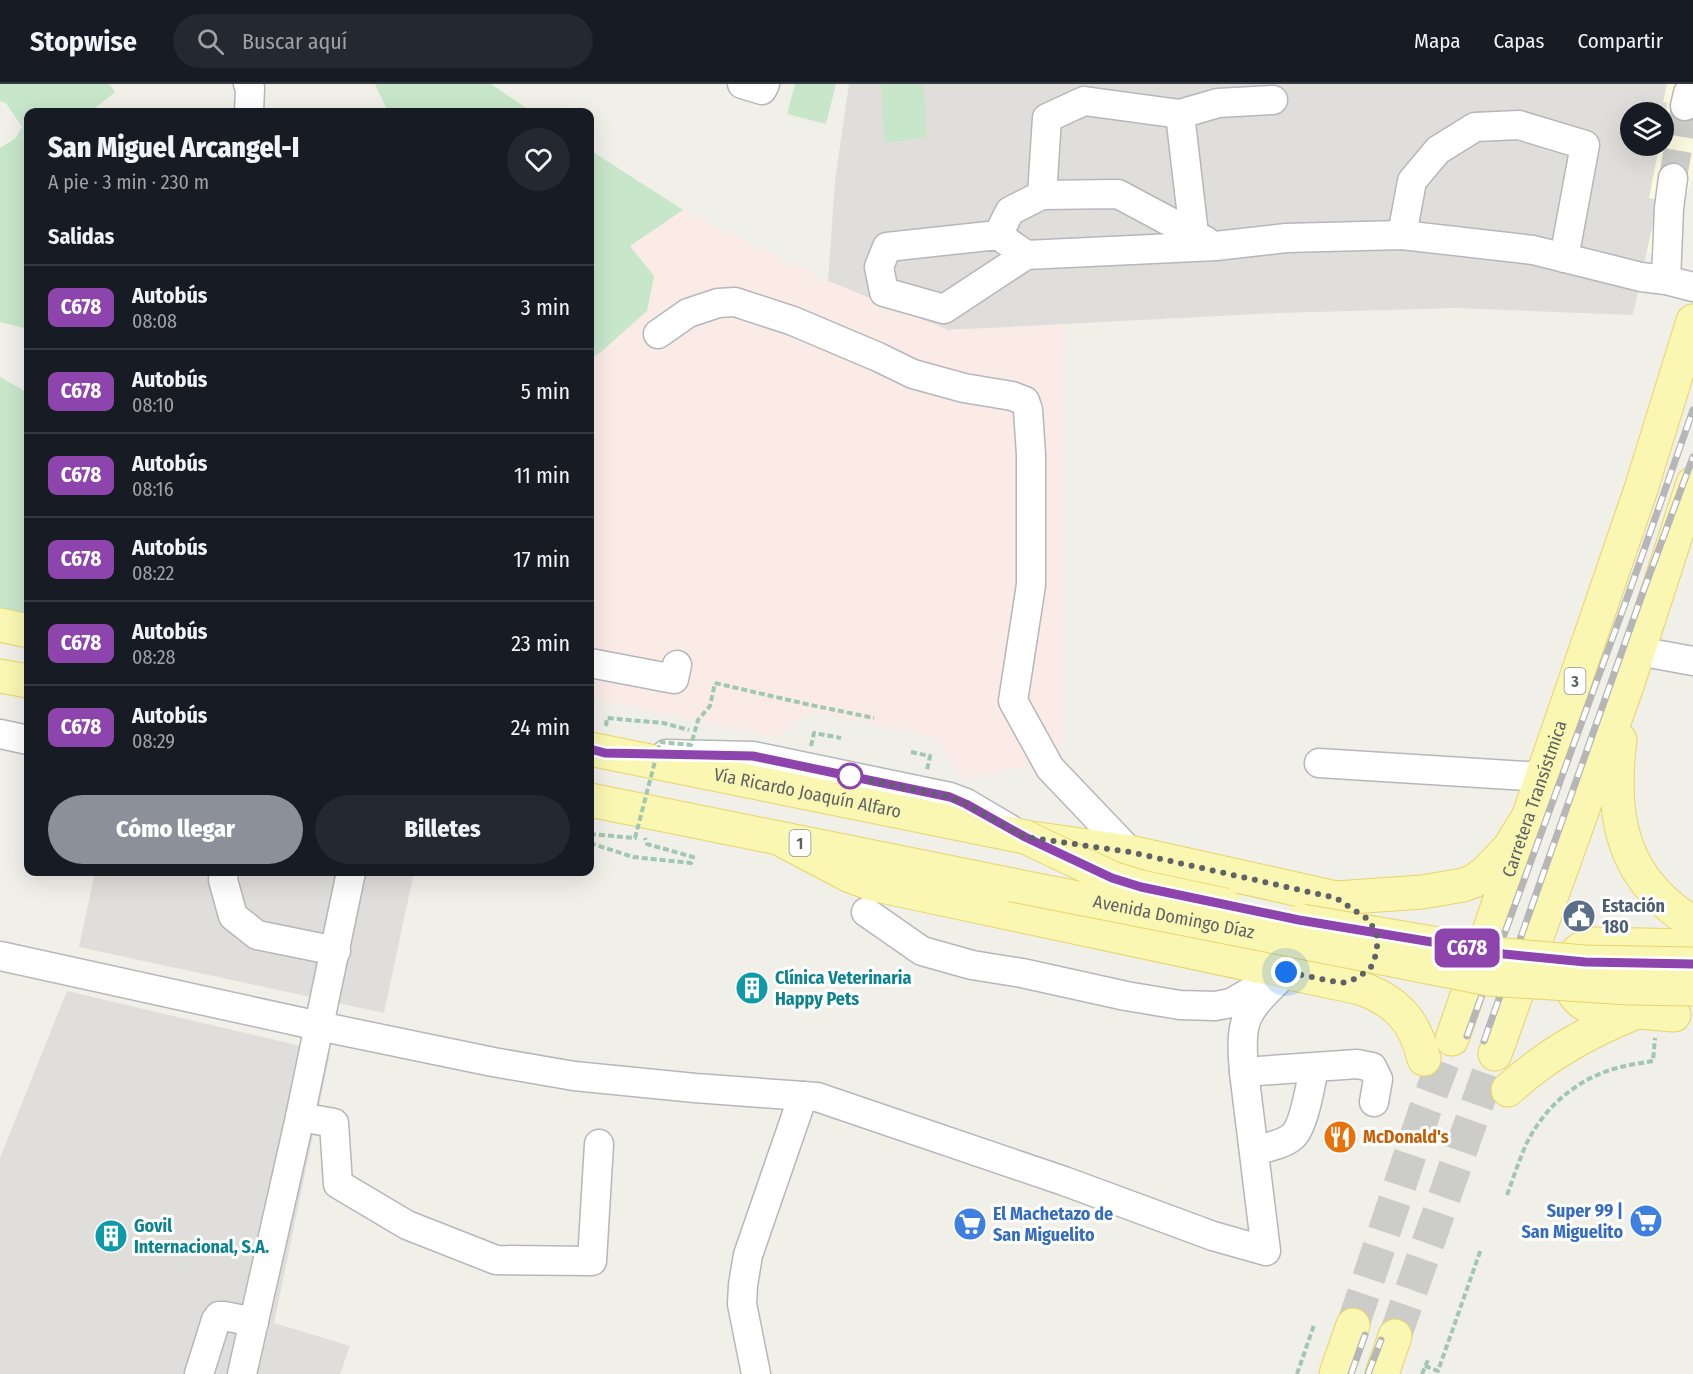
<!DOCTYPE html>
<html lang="es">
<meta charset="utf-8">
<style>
:root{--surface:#171b24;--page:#242831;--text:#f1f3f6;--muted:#9ea1a6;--line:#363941;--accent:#8c9099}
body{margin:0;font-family:"Fira Sans Condensed",sans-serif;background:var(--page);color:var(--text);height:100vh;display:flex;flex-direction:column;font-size:22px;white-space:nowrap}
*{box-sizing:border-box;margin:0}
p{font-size:20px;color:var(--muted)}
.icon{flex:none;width:33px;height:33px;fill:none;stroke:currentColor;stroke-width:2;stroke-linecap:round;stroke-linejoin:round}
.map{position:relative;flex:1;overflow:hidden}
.details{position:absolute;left:24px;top:24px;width:570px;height:768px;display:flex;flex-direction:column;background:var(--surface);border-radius:12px;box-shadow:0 6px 24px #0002}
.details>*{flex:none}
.badge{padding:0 12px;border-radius:9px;font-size:21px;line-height:39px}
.buttons{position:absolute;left:1620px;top:18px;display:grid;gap:12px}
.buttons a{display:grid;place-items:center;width:54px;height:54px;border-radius:50%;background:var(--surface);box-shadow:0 6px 24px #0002;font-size:30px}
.you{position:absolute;width:30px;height:30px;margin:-15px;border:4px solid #fff;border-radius:50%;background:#1a73e8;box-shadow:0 0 0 9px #1a73e833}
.map>.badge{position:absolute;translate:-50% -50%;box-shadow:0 0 0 3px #fff}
h2{padding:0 24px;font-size:22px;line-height:54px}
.round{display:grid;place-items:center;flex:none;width:63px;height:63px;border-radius:32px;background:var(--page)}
.overview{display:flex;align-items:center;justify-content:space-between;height:102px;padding:0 24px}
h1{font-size:28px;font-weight:800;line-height:45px}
.primary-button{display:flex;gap:12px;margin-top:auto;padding:12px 24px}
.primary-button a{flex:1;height:69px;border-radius:36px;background:var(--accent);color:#fff;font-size:24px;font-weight:800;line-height:69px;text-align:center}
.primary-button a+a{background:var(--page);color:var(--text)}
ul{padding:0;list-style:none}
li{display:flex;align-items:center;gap:18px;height:84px;padding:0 24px;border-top:2px solid var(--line)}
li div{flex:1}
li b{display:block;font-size:22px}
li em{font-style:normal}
li .badge{min-width:66px;font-weight:700;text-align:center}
header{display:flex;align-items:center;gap:36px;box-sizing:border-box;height:84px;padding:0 30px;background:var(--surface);border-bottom:2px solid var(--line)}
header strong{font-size:28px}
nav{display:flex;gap:33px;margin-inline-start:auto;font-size:21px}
.search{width:420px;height:54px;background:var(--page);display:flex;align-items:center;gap:15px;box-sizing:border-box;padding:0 21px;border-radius:33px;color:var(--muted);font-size:22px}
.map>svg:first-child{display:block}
.commercial{fill:#fcf9e1}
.industrial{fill:#dfdeda}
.medical{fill:#fbebe7}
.green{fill:#c7e6ca}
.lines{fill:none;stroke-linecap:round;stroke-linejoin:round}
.minor-tunnel{stroke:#ccccc8;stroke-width:28;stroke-dasharray:28 14;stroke-linecap:butt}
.major-tunnel{stroke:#ccccc8;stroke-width:33;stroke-dasharray:33 16;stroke-linecap:butt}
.minor-casing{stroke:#b5b7bb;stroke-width:31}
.major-casing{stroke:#e9d468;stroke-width:35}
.path{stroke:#a0c7af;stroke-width:4;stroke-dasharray:6 3;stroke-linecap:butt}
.minor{stroke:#fff;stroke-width:28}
.major{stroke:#faf7b3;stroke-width:33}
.rail-casing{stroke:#b6b6b7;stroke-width:7}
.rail{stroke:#fff;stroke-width:4.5;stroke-dasharray:14;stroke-linecap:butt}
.major-bridge-casing{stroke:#e9d468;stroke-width:35;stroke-linecap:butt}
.path-bridge{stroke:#a0c7af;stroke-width:4;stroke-dasharray:6 3;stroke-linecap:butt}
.major-bridge{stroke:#faf7b3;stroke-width:33}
.line-casing{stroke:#fff;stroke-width:14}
.line{stroke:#8e44ad;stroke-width:9}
.walk{stroke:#5f6267;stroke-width:6;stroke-dasharray:0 10.8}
.stop-dot{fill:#fff;stroke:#8e44ad;stroke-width:3}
.labels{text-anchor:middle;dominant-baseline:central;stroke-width:6;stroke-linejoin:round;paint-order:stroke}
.shield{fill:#fff;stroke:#8f9195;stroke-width:1.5}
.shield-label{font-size:16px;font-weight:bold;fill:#5f6267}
.street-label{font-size:18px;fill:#5f6267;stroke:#fff}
.service-label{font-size:18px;font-weight:bold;fill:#4e5e75;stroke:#fff;text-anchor:start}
.culture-label{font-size:18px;font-weight:bold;fill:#0d838f;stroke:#fff;text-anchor:start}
.food-label{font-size:18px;font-weight:bold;fill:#c56008;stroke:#fff;text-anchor:start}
.shop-label{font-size:18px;font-weight:bold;fill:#366cbe;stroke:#fff;text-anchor:end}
</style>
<header>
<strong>Stopwise</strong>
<div class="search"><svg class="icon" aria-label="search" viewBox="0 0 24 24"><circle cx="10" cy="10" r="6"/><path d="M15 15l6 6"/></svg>Buscar aquí</div>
<nav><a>Mapa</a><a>Capas</a><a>Compartir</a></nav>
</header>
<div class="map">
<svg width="1693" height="1290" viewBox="0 0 1693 1290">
<rect width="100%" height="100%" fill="#f0efe8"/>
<path class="commercial" d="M1667 0H1693V94L1685 115 1677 162 1681 179 1647 168 1658 116 1649 115 1659 62H1664V37L1667 19 1663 18Z"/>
<g class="industrial">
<path d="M849 0H1667L1663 18 1667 19 1664 37V28H1630V62H1659L1649 114 1658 116 1633 231 1456 224 1279 229 948 246 828 197 835 97Z"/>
<path d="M95 788H414L384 929 79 863Z"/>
<path d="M67 907 330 969 274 1239 350 1262 340 1290H0V1074Z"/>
</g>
<path class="medical" d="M683 126 828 197 948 246 1063 241 1061 673 964 697 936 654 813 627 776 654 590 614V275L602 267 647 227 654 192 630 162Z"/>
<g class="green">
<path d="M0 0H109L115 8 94 25V28H28V245L0 238V64L16 54 22 43 6 19 0 17Z"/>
<path d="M375 0H491L532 28H388Z"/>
<path d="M795 0H836L826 40 787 30Z"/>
<path d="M881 0H923L927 53 885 59Z"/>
<path d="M590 66 683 126 630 162 654 192 647 227 602 267 590 275Z"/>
<path d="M0 293 28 309V530L0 524Z"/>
</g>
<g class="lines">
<path class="minor-tunnel" d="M1673 94 1685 22"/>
<g class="major-tunnel">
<path d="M1353 1241 1425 1026 1452 955"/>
<path d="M1395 1252 1495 970"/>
</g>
<g class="minor-casing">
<g id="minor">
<path d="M248 0 250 4 249 28"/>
<path d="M742 0 762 6 765 0"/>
<path d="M1685 22 1688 9 1693 1"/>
<path d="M1180 30 1218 19 1273 16"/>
<path d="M1042 111 1047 34 1084 17 1180 30 1194 150"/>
<path d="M998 151 1010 127 1042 111 1118 110 1206 157"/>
<path d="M1402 151 1412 97 1438 66 1475 43 1519 41 1585 61 1564 174"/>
<path d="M1026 171 998 151 887 163 879 183 884 208 944 225 1026 171 1216 162 1286 154 1402 151 1533 166 1641 193 1666 196 1693 203"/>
<path d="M1666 196 1669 124 1673 94"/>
<path d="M658 250 688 229 718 219 735 218 793 237 878 273 913 290 964 304 1012 312 1025 317 1028 326 1031 371V501L1013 617 1050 684 1130 768"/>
<path d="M1638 567 1693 577"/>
<path d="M590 579 674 595 677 581"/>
<path d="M0 650 28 656"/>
<path d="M666 670 753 672 950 713 966 719 1010 745"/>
<path d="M1319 679 1543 693"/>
<path d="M224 788 223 796 233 832 257 851 336 867"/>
<path d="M866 828 922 867 972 881 1022 889 1126 912 1180 921 1215 922 1231 919 1266 899"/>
<path d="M0 872 319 942 493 978 574 992 695 1004 817 1013 1064 1097 1213 1152 1266 1167 1244 988C1243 974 1241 954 1245 940 1250 920 1272 903 1286 888"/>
<path d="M1244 988 1357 980 1372 983 1378 995 1374 1018"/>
<path d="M300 1033 334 1039 338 1100 407 1141 496 1176 592 1177 599 1060"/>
<path d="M1254 1067C1267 1063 1283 1061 1293 1052 1304 1042 1311 999 1314 984"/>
<path d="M199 1290 216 1236 219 1232H224L254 1238"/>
<path d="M242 1290 300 1033 351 788"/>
<path d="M756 1290 742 1220 743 1201 748 1171 803 1012"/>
</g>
</g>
<g class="major-casing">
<g id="major">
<path d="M0 541 28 547"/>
<path d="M0 592 28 597"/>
<path d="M1620 656C1610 734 1622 795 1693 839"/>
<path id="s1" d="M590 665 1025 753 1130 768 1336 814 1422 808 1463 801 1474 797 1486 788 1509 764 1527 735"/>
<path d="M590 716 1012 801"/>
<path d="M778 754 848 791 872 800 1360 904C1397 917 1415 937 1424 975"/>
<path d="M1674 931 1592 924C1561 912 1559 868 1592 860L1693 862"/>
<path id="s2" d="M1452 955 1641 405 1693 237"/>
<path d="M1495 970 1627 602 1693 399"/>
<path d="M1508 1006C1546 971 1586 949 1634 929"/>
<path d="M1336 1290 1353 1241"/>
<path d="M1382 1290 1395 1252"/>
</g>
</g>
<g class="path">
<path d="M715 599 806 620 874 634"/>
<path d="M608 641 606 640 607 634 663 639 689 646"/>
<path d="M811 662 814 649 841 654"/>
<path d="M911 668 930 672 927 686"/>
<path d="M590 759 633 773 691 779 693 773 647 760 645 754"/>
<path d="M1507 1111C1513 1095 1518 1079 1525 1063 1542 1025 1576 995 1617 984 1628 981 1641 979 1653 977L1655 954"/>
<path d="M1425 1282 1438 1287 1481 1165"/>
<path d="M1297 1290 1314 1241"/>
<path d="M1422 1290 1428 1276"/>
</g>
<use href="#minor" class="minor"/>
<use href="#major" class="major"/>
<g class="rail-casing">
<g id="rail">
<path d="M1467 952 1630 506 1693 326"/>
<path d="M1484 957 1643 508 1693 373"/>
<path d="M1351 1290 1365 1251"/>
<path d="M1368 1290 1381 1256"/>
</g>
</g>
<use href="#rail" class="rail"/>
<g class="major-bridge-casing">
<g id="major-bridge">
<path d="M1025 753 1112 794 1141 803 1225 821"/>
<path id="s3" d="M1012 801 1489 895 1629 904 1693 905"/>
<path d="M1302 837 1504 871 1585 878 1693 880"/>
</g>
</g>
<path class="path-bridge" d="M590 750 635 754 660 658 691 661 698 636 710 622 715 599"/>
<use href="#major-bridge" class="major-bridge"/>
</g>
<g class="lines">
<g class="line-casing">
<path id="line" d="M590 665 605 669 753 672 950 713 966 720 1025 753 1112 794 1141 803 1299 836 1504 870 1585 878 1693 880"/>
</g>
<use href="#line" class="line"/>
<path class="walk" d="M850 692 950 713 966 720 1025 753 1130 768 1336 814 1369 836 1377 851V868L1371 883 1358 894 1342 899 1286 888"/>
</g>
<defs>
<g id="civic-disc" transform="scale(1.725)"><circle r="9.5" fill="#5c6f8a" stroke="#fff"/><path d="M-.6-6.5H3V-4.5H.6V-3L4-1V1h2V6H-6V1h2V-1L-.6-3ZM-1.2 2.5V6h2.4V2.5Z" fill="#fff"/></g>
<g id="building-disc" transform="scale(1.725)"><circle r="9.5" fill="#0f9aa8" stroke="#fff"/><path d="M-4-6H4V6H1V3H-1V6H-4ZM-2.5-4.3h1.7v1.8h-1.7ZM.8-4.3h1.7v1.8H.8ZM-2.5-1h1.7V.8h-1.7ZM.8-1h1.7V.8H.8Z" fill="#fff"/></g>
<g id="restaurant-disc" transform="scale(1.725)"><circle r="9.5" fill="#e8710a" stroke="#fff"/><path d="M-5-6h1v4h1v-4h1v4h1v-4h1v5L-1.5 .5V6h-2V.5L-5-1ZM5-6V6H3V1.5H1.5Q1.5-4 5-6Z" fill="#fff"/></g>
<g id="supermarket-disc" transform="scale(1.725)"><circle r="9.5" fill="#3f7fe0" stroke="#fff"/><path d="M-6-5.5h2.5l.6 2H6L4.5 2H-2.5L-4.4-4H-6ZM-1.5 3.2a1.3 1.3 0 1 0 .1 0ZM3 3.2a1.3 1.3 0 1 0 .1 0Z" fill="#fff"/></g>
</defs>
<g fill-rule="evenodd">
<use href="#civic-disc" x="1579" y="832"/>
<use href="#building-disc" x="752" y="904"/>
<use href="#restaurant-disc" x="1340" y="1053"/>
<use href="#supermarket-disc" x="1646" y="1137"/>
<use href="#supermarket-disc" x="970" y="1140"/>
<use href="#building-disc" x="111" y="1152"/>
</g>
<circle class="stop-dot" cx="850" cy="692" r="12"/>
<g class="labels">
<g class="shield">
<rect x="1564.5" y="584" width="21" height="26" rx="4.5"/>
<rect x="789.5" y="746" width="21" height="26" rx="4.5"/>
</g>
<g class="shield-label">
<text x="1575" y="597">3</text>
<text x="800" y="759">1</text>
</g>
<g class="street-label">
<text stroke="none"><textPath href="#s1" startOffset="222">Vía Ricardo Joaquín Alfaro</textPath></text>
<text stroke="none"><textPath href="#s2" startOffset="254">Carretera Transístmica</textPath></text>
<text stroke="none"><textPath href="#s3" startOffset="165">Avenida Domingo Díaz</textPath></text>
</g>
<g class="service-label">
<text x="1602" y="822">Estación<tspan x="1602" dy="21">180</tspan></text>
</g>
<g class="culture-label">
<text x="775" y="894">Clínica Veterinaria<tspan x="775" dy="21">Happy Pets</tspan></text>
<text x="134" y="1142">Govil<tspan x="134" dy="21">Internacional, S.A.</tspan></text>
</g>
<g class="food-label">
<text x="1363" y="1053">McDonald's</text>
</g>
<g class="shop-label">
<text x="1623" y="1127">Super 99 |<tspan x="1623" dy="21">San Miguelito</tspan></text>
<text x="993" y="1130" text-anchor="start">El Machetazo de<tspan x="993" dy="21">San Miguelito</tspan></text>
</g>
</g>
</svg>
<div class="buttons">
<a><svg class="icon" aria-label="layers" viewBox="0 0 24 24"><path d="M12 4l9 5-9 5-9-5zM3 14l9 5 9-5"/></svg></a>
</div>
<div class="you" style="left:1286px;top:888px"></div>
<b class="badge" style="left:1467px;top:864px;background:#8e44ad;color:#fff">C678</b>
<section class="details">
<div class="overview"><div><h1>San Miguel Arcangel-I</h1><p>A pie · 3 min · 230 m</p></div><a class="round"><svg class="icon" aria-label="heart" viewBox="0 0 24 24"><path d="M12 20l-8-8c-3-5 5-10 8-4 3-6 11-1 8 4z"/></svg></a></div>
<h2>Salidas</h2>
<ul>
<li><span class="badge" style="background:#8e44ad;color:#fff">C678</span><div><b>Autobús</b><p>08:08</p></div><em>3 min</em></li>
<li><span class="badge" style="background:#8e44ad;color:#fff">C678</span><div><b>Autobús</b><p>08:10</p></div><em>5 min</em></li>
<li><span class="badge" style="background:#8e44ad;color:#fff">C678</span><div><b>Autobús</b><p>08:16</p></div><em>11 min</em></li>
<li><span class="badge" style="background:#8e44ad;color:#fff">C678</span><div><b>Autobús</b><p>08:22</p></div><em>17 min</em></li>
<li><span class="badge" style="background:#8e44ad;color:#fff">C678</span><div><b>Autobús</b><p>08:28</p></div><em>23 min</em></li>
<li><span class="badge" style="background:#8e44ad;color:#fff">C678</span><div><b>Autobús</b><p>08:29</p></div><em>24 min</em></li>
</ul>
<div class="primary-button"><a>Cómo llegar</a><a>Billetes</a></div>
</section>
</div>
